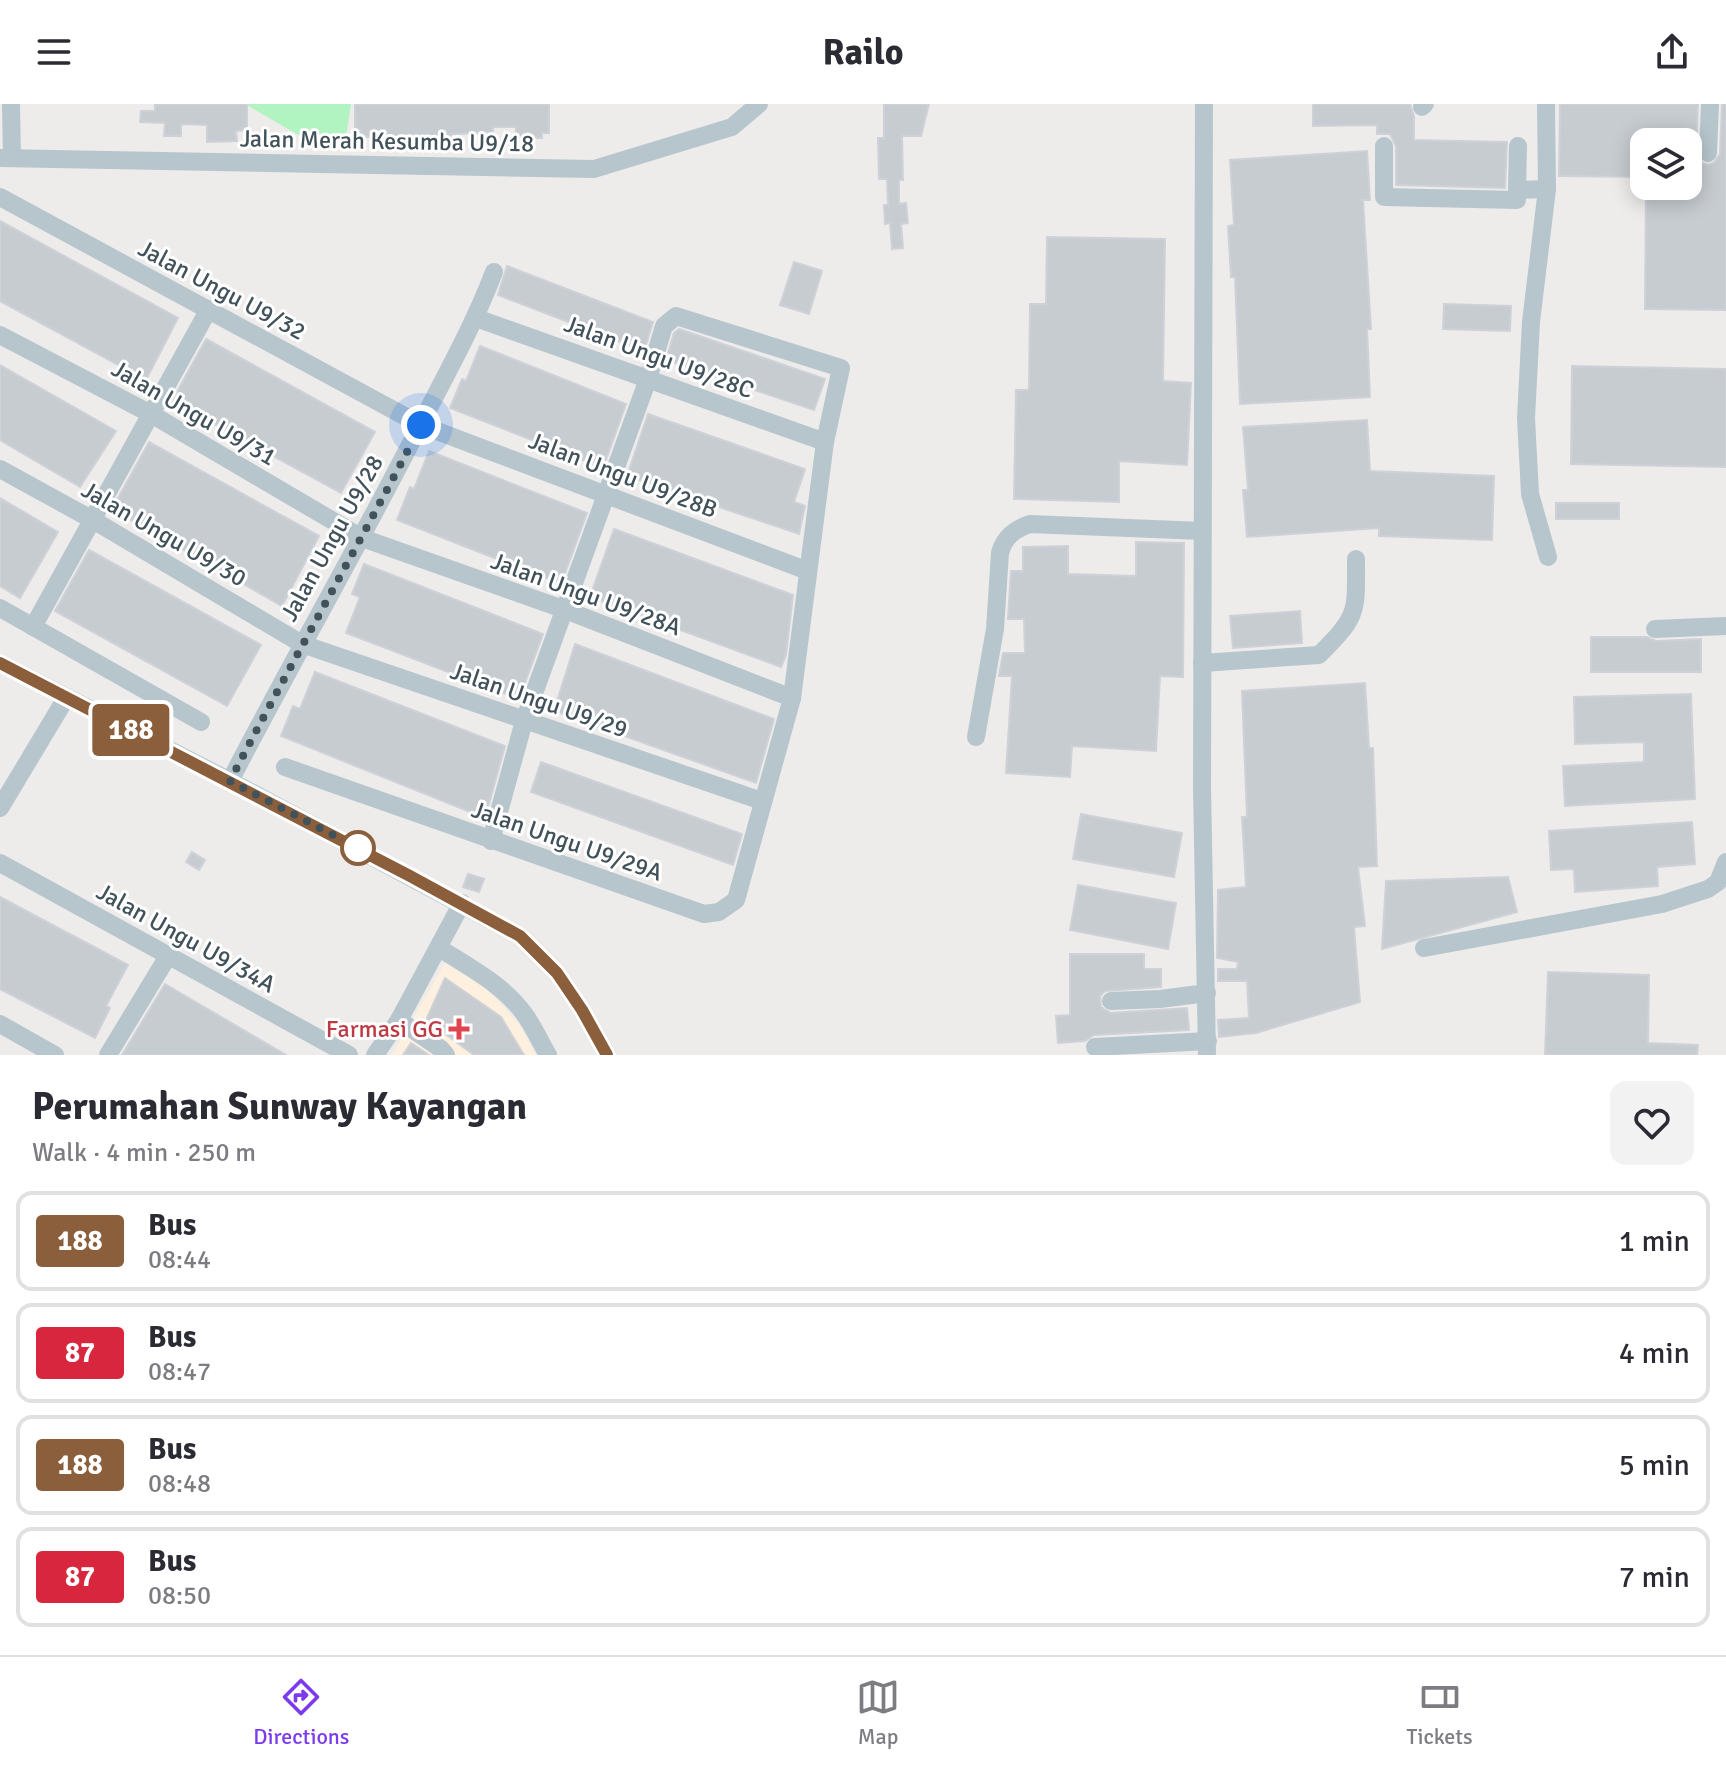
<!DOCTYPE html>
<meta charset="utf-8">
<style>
:root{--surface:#fff;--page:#f2f2f3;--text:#2b2b33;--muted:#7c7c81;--line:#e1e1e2;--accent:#7c3aed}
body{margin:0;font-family:Signika,sans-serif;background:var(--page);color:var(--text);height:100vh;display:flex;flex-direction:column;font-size:30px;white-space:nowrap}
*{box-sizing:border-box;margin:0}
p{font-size:26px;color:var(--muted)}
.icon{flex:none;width:44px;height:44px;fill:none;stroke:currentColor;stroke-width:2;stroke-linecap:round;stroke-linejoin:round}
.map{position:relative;height:951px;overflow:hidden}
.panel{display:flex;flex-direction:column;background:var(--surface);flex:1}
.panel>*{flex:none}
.badge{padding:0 16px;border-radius:6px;font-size:28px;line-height:52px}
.tools{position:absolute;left:1630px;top:24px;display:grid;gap:16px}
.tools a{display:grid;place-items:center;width:72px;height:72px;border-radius:16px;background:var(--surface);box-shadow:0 4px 20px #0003;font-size:40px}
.you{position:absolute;width:40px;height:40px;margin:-20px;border:6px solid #fff;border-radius:50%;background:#1a73e8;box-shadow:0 0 0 12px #1a73e833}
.map>.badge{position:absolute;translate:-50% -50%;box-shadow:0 0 0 4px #fff}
.round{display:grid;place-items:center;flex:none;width:84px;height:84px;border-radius:16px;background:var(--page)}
.overview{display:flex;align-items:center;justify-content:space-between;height:136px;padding:0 32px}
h1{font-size:38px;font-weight:700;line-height:60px}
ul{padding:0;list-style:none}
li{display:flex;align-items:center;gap:24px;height:100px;margin:0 16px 12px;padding:0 16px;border:4px solid var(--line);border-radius:16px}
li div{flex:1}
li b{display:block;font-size:30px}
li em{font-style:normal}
li .badge{min-width:88px;font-weight:700;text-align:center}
header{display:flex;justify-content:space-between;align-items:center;height:104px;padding:0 32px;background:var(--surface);font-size:36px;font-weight:700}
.tab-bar{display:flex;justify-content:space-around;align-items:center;height:112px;border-top:2px solid var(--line);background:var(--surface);font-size:22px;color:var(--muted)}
.tab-bar a{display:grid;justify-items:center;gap:4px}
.tab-bar .on{color:var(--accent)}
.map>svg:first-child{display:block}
.commercial{fill:#fef0df}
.green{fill:#b2f3c2}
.building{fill:#c7ccd1;stroke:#ced2d8;stroke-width:2}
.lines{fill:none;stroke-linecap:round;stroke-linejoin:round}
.minor{stroke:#b7c6cd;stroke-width:18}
.line-casing{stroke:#fff;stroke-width:18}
.line{stroke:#8b5e3c;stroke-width:12}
.walk{stroke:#42525a;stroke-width:8;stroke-dasharray:0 14.4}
.stop-dot{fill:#fff;stroke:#8b5e3c;stroke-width:4}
.health-dot{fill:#e0444e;stroke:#fff;stroke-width:3}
.labels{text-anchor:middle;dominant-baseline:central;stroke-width:6;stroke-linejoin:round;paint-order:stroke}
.street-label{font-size:24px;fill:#42525a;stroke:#fff}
.health-label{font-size:24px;fill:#be3a42;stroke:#fff;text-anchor:end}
</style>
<header><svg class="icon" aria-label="menu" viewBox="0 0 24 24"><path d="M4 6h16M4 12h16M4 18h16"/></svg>Railo<svg class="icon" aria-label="share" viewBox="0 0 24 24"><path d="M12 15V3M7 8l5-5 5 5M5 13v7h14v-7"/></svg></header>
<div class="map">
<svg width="1726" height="951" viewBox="0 0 1726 951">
<rect width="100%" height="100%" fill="#eeebeb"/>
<path class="commercial" d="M445 859 489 887 518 919 536 951H392Z"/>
<path class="green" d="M245 0H351L346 33 300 32Z"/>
<g class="building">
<path d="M155 0H247V26L236 27 237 37 207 38V21L181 20V32H164L165 19 140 18 141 7H155Z"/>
<path d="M355 0H549V29H542V34H516V23H493V29L451 30V34H434V41H414L413 35 373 37V33H361L360 26H355Z"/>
<path d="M884 0H929L921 32H902L903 76H899V100L906 99 908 119 901 120 903 144 892 145 890 119 885 120 884 101H888L887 75H879L878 34H884Z"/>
<path d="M1313 0H1410L1414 12V36L1507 38 1505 84 1396 81V42L1390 30H1377V21L1313 22Z"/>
<path d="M1560 0H1698L1696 49 1701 59 1708 61 1714 59 1720 50 1722 0H1726V206L1645 205 1646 82H1688V38H1644V73L1559 72Z"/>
<path d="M1367 47 1370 96H1363L1371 225H1367L1370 293 1240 300 1235 173H1231L1228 122 1234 121 1230 56Z"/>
<path d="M0 117 178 214 146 276 0 197Z"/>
<path d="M1047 133 1165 135 1163 277 1191 279 1187 361 1119 357V398L1014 395 1016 286H1029L1030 200H1046Z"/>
<path d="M794 158 822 167 809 210 780 201Z"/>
<path d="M507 162 653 218 644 247 498 191Z"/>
<path d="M1444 200 1511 202 1510 227 1443 225Z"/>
<path d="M679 225 825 275 814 306 666 256 674 229Z"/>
<path d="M206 235 375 328 341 389 172 297Z"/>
<path d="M480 242 626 300 603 364 450 304 462 275 466 277Z"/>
<path d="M0 261 116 327 80 383 0 336Z"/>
<path d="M1572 262 1726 265V363L1571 360Z"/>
<path d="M648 310 805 365 794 398 805 402 799 430 627 372Z"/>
<path d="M1367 316 1370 367 1494 372 1492 436 1379 432V424L1247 433 1243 386H1248L1243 323Z"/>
<path d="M149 338 319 432 282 502 112 405Z"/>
<path d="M429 347 587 409 561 480 397 416 410 383 414 385Z"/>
<path d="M0 394 58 428 20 494 0 482Z"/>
<rect x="1556" y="399" width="63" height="16"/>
<path d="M614 425 793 491 786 551 781 563 590 493Z"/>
<path d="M1136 438 1184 439 1183 573 1160 572 1156 647 1072 642 1070 673 1006 669 1012 572H999L1003 549H1025L1024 515H1008L1011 467H1023V443L1068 442V470L1136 472Z"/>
<path d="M89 446 261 541 227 602 55 507Z"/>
<path d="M364 460 543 530 519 595 346 529 360 493 352 490Z"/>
<path d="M1300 507 1302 539 1233 544 1230 512Z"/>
<path d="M1591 533H1647L1656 537 1701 535V568H1591Z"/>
<path d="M575 540 774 615 756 679 554 607Z"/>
<path d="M315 568 505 642 485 714 281 632 293 602 300 605Z"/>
<path d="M1365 579 1369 644H1373L1377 762 1358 763 1365 822 1354 823 1360 898 1256 929 1219 933 1218 916 1249 914 1247 877H1218V865H1237L1238 858 1217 854 1218 786 1246 783 1242 713H1247L1242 587Z"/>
<path d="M1691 590 1695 695 1565 702 1563 662 1644 658V638L1575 640 1574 593Z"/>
<path d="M541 658 742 730 733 761 531 688Z"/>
<path d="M1081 710 1182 729 1174 773 1073 755Z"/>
<path d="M1692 718 1695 760 1657 763 1658 782 1575 788 1574 765 1551 766 1549 727Z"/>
<path d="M192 748 205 756 199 766 186 758Z"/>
<path d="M468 770 484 775 479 788 463 783Z"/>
<path d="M1508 773 1517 808 1382 845 1386 777Z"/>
<path d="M1078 781 1176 799 1168 845 1070 826Z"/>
<path d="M0 793 128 861 106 902 110 904 95 934 0 885Z"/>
<path d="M1070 850H1144V865H1161V883L1105 887 1100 892 1101 903 1111 909 1187 904 1189 926 1094 931 1085 937 1058 939 1056 912 1070 911Z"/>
<path d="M1548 868 1649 871 1648 939 1698 941 1697 951H1545Z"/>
<path d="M445 874 501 913 524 951H474L426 916Z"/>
<path d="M165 880 286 951H122Z"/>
<path d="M411 939 429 951H403Z"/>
</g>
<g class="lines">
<g class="minor">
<path d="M11 0 12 54"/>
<path d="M1204 0 1202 683 1207 951"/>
<path d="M1546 0 1547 85 1531 218 1526 314 1530 390 1548 453"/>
<path d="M1422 3 1425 0"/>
<path d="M1384 42V93L1517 96V86L1547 85"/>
<path d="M1708 49 1710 0"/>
<path d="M0 54 594 65 732 23 759 0"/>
<path d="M1517 86 1518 42"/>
<path d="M0 93 421 321 808 467"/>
<path d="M476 214 825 338"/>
<path d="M0 231 151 310 362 434 563 505 792 594"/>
<path d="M0 365 93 416 302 540 762 697"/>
<path d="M0 504 201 618"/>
<path d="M33 523 209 205"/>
<path d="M1655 525 1726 522"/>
<path d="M0 559 230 677 520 832 557 869 582 906 607 951"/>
<path d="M1202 559 1319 551C1359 511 1356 509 1356 455"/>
<path d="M976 633 995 525 1000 449C1004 433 1015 425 1030 420L1202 427"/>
<path d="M285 663 704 810 719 808 736 796 792 594 825 338 841 264 676 212 664 222 648 275 524 617 491 737"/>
<path d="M230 677C291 559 357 445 417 327 444 274 473 223 494 168"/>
<path d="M0 704 66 594"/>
<path d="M0 759 349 951"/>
<path d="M439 844C469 863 504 881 525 911 534 923 540 938 548 951"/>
<path d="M1424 844 1662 800 1708 785 1718 778 1726 758"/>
<path d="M1111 897 1160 895 1207 889"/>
<path d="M399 916 441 945 446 951"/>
<path d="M0 920 55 951"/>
<path d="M1095 943 1208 937"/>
<path d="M108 951 168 852"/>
<path d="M375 951 399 916 462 799"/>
</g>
</g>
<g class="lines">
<g class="line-casing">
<path id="line" d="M0 559 410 772 520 832 557 869 582 906 607 951"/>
</g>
<use href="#line" class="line"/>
<path class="walk" d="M358 744 230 677C292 557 359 441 421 321"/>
</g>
<circle class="stop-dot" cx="358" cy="744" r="16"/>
<path class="health-dot" d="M455 913h8v8h8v8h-8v8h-8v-8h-8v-8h8z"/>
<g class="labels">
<g class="street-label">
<text transform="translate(387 37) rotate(1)">Jalan Merah Kesumba U9/18</text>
<text transform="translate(222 186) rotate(28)">Jalan Ungu U9/32</text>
<text transform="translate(659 253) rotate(20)">Jalan Ungu U9/28C</text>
<text transform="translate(194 309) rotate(30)">Jalan Ungu U9/31</text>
<text transform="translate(623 371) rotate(21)">Jalan Ungu U9/28B</text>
<text transform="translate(164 430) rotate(30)">Jalan Ungu U9/30</text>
<text transform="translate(332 434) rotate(-61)">Jalan Ungu U9/28</text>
<text transform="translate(586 490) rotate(20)">Jalan Ungu U9/28A</text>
<text transform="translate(539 596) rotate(19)">Jalan Ungu U9/29</text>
<text transform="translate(567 737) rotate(19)">Jalan Ungu U9/29A</text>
<text transform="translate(186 834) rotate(29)">Jalan Ungu U9/34A</text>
</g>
<g class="health-label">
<text x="443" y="925">Farmasi GG</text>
</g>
</g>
</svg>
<div class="tools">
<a><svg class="icon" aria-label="layers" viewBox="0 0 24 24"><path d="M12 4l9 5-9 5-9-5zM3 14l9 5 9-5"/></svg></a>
</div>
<div class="you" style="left:421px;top:321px"></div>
<b class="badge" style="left:131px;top:626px;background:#8b5e3c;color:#fff">188</b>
</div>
<section class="panel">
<div class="overview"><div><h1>Perumahan Sunway Kayangan</h1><p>Walk · 4 min · 250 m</p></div><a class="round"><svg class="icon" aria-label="heart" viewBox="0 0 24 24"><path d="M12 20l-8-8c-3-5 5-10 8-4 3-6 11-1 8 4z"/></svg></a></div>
<ul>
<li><span class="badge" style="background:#8b5e3c;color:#fff">188</span><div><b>Bus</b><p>08:44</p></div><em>1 min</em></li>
<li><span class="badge" style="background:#d7263d;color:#fff">87</span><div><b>Bus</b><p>08:47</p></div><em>4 min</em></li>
<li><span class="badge" style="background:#8b5e3c;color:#fff">188</span><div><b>Bus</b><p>08:48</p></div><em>5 min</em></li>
<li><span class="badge" style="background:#d7263d;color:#fff">87</span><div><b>Bus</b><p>08:50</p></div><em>7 min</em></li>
</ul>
</section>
<nav class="tab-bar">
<a class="on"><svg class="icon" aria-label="directions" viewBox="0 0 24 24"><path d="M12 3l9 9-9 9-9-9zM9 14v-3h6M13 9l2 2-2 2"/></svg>Directions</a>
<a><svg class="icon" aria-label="map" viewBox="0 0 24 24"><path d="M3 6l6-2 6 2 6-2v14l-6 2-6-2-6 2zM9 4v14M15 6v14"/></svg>Map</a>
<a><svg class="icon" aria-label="tickets" viewBox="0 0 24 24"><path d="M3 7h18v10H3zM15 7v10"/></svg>Tickets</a>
</nav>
